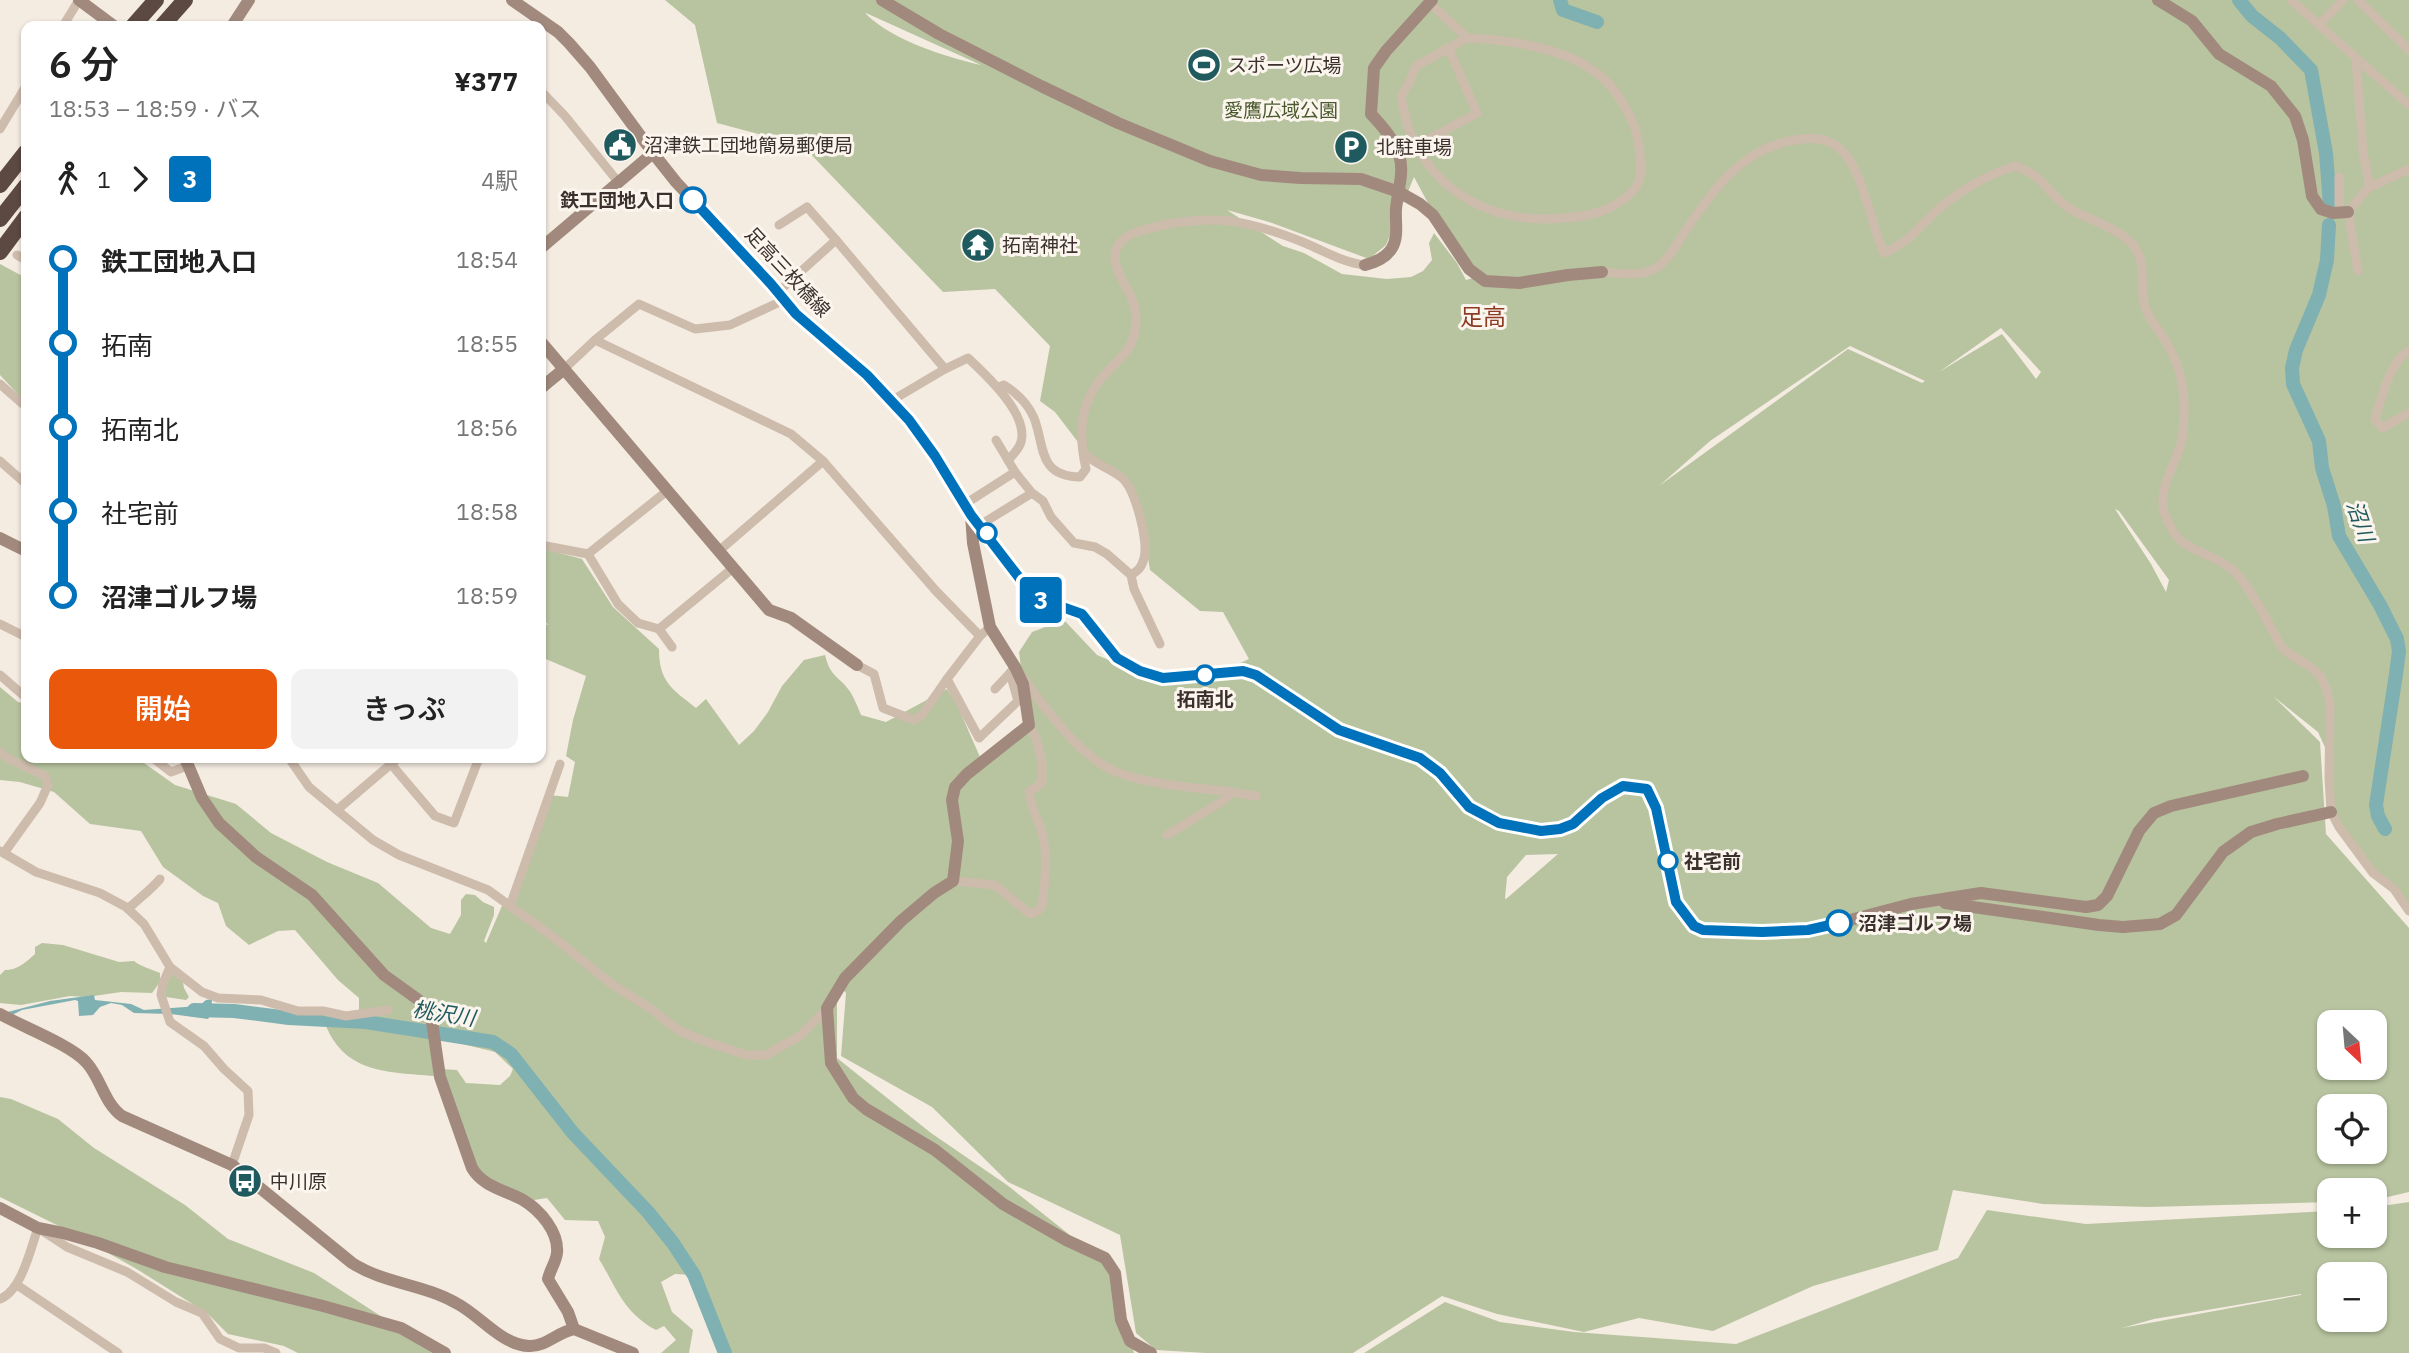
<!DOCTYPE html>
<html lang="ja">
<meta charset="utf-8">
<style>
:root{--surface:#fff;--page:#f2f2f2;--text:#222;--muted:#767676;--accent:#ea580c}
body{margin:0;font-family:"IBM Plex Sans","Noto Sans JP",sans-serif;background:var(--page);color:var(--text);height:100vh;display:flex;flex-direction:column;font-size:26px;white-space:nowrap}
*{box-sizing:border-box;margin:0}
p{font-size:23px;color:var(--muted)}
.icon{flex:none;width:38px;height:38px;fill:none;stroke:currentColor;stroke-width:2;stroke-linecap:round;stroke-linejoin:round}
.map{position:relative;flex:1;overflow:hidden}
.side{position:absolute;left:21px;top:21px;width:525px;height:742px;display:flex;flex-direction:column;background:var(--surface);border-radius:14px;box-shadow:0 2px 5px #0004}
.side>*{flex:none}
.badge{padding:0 14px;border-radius:5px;font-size:24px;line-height:46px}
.needle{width:46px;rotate:154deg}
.controls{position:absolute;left:2317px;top:1010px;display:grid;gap:14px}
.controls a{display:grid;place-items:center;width:70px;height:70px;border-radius:14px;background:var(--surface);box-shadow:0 2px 5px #0004;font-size:35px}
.map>.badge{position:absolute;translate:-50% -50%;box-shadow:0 0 0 4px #fff}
.legs{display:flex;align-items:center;gap:10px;height:77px;padding:0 28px;font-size:23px}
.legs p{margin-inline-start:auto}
.headline{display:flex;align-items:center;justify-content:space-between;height:119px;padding:0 28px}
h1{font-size:38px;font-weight:600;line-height:52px}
.cta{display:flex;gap:14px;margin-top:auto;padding:14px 28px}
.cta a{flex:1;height:80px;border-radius:14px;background:var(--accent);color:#fff;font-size:28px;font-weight:600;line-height:80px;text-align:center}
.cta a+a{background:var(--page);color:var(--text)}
ul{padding:0 28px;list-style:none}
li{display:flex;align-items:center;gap:24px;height:84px;font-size:26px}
li i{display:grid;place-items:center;width:10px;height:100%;margin:0 9px;background:currentColor}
li i::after{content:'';width:18px;height:18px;margin:-9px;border:5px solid;border-radius:50%;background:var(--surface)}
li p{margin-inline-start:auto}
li:first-child i{background:linear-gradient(#0000 50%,currentColor 0)}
li:last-child i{background:linear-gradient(currentColor 50%,#0000 0)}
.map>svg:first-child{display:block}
.green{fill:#b8c4a0;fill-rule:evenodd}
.water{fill:#7fb0b2}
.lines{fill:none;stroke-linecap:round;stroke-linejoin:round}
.river{stroke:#7fb0b2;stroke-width:14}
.street{stroke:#cdbbac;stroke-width:9}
.secondary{stroke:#a18a7d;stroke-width:12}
.highway{stroke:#5c4a42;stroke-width:16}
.line-1-casing{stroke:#fff;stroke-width:16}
.line-1{stroke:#0072bc;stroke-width:10}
.stop-1-dot{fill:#fff;stroke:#0072bc;stroke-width:3.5}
.labels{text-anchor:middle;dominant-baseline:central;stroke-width:6;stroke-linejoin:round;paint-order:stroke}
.poi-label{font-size:19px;fill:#3b302b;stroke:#fbf5ee;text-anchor:start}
.park-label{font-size:19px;fill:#4a5a2e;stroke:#fbf5ee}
.stop-label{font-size:19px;font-weight:bold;fill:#3b302b;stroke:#fbf5ee;text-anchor:start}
.street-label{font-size:19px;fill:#3b302b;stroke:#fbf5ee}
.water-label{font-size:21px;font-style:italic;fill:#1f5a5e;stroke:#fbf5ee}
.quarter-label{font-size:23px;fill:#8c3b22;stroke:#fbf5ee}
</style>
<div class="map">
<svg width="2409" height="1353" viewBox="0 0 2409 1353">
<rect width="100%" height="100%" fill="#f4ebe1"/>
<g class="green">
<path d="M665 0H2409V913L2333 814 2330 758 2318 732 2273 696 2320 742 2326 834 2409 928V1192L2375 1200V1190H2329V1202L2148 1207 2043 1204 1953 1190 1938 1250 1813 1286 1713 1331 1639 1318 1584 1332 1497 1314 1442 1296 1353 1353H1206L1156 1350 1136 1333 1120 1235 1008 1182 932 1107 841 1056 846 993 837 983V1058L931 1133 1007 1185 1110 1267 1134 1353H728L707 1300 694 1275 675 1274 661 1282 672 1312 693 1330 689 1353H661L676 1340 664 1326 656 1330C624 1313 617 1289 599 1259L605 1237 598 1221 565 1220 547 1198 534 1200 478 1173 441 1069 457 1070 466 1083 500 1085 510 1076 513 1069 495 1052 430 1036 434 1076C389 1072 346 1074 326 1026L359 1011V998L338 980 295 930 278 931 249 945 226 926 218 903 203 896 163 867 141 831 90 824 54 792 20 782 0 780V687L18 702 26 704V758H137L175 785 236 804 271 833 327 862 378 883 431 928 450 934 461 915V900L466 894 475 895 483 902 494 907V915L484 941 486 943 504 901 512 905 549 795 568 797 575 762 566 756 573 720 586 676 541 657V623L549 625 541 619V548L582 559 613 607 659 649C659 682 672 689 696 708L706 699 739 745 754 731 768 712 782 686 804 660 825 655C831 679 839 675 851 693 855 700 858 708 861 715L886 722 947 689 958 707 980 757 1028 720 1019 652 1032 632 1064 620 1097 655 1153 679 1234 666 1249 659 1223 612 1200 611 1150 570 1143 528 1121 477 1094 463 1055 412 1040 401 1050 346 995 289 943 292 803 146 717 123 695 25ZM866 14V13L981 65C945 57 892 40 866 14ZM1414 177 1429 205 1477 277 1466 280 1457 263 1434 233 1429 243 1432 260 1423 271 1411 277 1387 279 1342 274 1304 253 1283 246 1227 210 1269 222 1369 259 1386 245ZM2001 328 2041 372 2036 379 2002 334 1939 372ZM1850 346 1925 381 1922 383 1848 349 1659 486 1710 441ZM2115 509 2119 511 2169 580 2166 592 2151 564ZM1558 854 1506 899 1505 898 1507 877 1526 855ZM2329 1022H2375V1068H2329ZM2329 1106H2375V1152H2329Z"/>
<path d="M0 264 26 278V403L0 375Z"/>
<path d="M42 943 63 945 119 962 134 961C138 965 153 970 160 973V982L152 993 121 992 87 997 70 996 21 1005 0 1003V975L5 970C18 970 26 962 35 954V947Z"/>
<path d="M171 972 183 982 184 988 189 997 186 1000 166 997 165 991Z"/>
<path d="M0 1097 11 1099 58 1119 94 1148 185 1205 228 1239 314 1273 438 1353H298L284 1346 228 1334 207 1313 135 1268 65 1229 0 1197Z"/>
<path d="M2409 1202V1353H1364L1445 1302 1500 1322 1574 1332 1736 1344 1958 1258 1987 1210 2086 1224 2329 1211V1236H2375V1207ZM2329 1274H2375V1320H2329ZM2301 1294V1295L2122 1328 2154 1319Z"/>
</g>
<path class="water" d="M94 995 95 1000 131 1004 144 1010 199 1006 206 1000 212 999 211 1014 208 1019 171 1014 134 1013 122 1005 111 1003 100 1007 93 1015 79 1016 78 1001 75 1000 22 1010 0 1021V1014L50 1001Z"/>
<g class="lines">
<g class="river">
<path d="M1560 0 1563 10 1597 22"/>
<path d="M2239 0 2252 16 2280 38 2311 70 2326 153 2330 205"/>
<path d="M2329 225 2327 260 2319 295 2296 350 2292 368 2293 384 2319 441 2322 468 2334 506 2339 536 2380 605 2397 639 2399 651 2396 674 2376 805 2378 816 2385 829"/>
<path d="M194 1010 234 1011 289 1018 366 1022 493 1042 511 1054 573 1133 648 1212 673 1243 694 1275 725 1353"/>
</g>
<g class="street">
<path d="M2291 0 2409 105"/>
<path d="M2358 0 2409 50"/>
<path d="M1430 3 1467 38C1505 39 1563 48 1594 71 1617 87 1636 120 1639 147 1641 164 1644 179 1632 192 1613 211 1590 216 1565 218 1496 225 1433 195 1408 127 1405 117 1403 106 1401 96L1410 81 1416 66 1467 38"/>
<path d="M2319 25 2343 0"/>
<path d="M63 26 79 0"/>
<path d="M2356 58 2363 152 2370 187"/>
<path d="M541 91 565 116 619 183"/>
<path d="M0 129 26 86"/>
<path d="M1418 145 1477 113 1448 47"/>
<path d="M2339 212V177"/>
<path d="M779 225 807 207 836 240"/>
<path d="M17 255 26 260"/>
<path d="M2358 271 2348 212 2368 188 2409 169"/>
<path d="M1602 272C1622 273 1642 278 1659 266 1670 258 1677 243 1685 232 1714 187 1745 145 1802 139 1819 137 1833 140 1845 154 1864 177 1871 224 1884 253 1910 241 1915 231 1935 212 1957 192 1988 174 2016 166 2022 169 2030 172 2035 176 2048 186 2055 200 2070 209 2088 219 2122 230 2134 246 2147 264 2140 284 2144 303 2147 318 2158 328 2165 340 2184 372 2186 395 2183 432 2182 458 2155 487 2165 514 2168 522 2173 535 2181 541 2198 554 2220 557 2236 573 2251 588 2270 626 2281 646L2285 651 2312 668 2321 677 2326 688 2330 703 2329 778 2331 812 2339 827 2373 873 2394 889 2409 911"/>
<path d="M778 292 836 240 945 369"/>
<path d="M595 340 639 304 695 329 730 325 784 300"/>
<path d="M2409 351C2390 360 2381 400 2375 419L2382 428 2409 413"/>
<path d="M564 369 595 340 791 434 823 461 720 550"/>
<path d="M0 384 26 407"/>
<path d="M999 387 1004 385C1017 393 1028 404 1034 418 1045 445 1037 476 1080 477L1086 469C1078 433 1079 403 1105 374 1116 362 1129 353 1134 336 1137 324 1137 311 1132 299 1127 286 1110 265 1116 250 1122 234 1139 231 1154 227 1215 213 1248 220 1305 243 1324 251 1344 263 1365 265"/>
<path d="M891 401 945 369 968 358C986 375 1029 414 1021 442 1019 449 1013 455 1008 460"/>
<path d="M996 440 1015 472 1032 493 1043 501 1051 517 1074 543 1095 547 1107 554 1131 575 1134 589 1160 644"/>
<path d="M1084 453C1096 465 1108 467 1121 477 1135 488 1149 541 1144 558 1142 567 1138 571 1131 575"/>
<path d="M0 461 26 484"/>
<path d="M823 461 936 591 980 636"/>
<path d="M965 504 1015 472"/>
<path d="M980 525 1032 493"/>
<path d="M541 545 588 554 667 491"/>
<path d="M588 554 618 604 638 623 659 629 733 568"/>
<path d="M0 624 26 637"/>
<path d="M990 627 980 636 947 679 979 738 1018 701 1010 673 1015 667C1039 700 1076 754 1114 771 1147 785 1194 787 1230 792L1226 799 1167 835"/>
<path d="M659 629 672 647"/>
<path d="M857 665 874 674 883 708 914 720 922 715 947 679"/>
<path d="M0 675 23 695H26"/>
<path d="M995 689 1010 673"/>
<path d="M0 752 9 759 45 776 48 785 40 803 4 853"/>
<path d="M153 758 171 772 187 766"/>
<path d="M289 758 309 787 373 840 399 855 488 890 556 939 610 983 651 1009 678 1030 701 1040 746 1055H766L801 1035 827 1008"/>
<path d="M391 764 435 816 454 823 479 758"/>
<path d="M1230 792 1256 796"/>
<path d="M337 810 398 758"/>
<path d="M0 851 36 872 100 893 126 907 144 924 170 967 163 983 161 995 170 1022 204 1046 224 1069 248 1091 249 1115 232 1165"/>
<path d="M953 881 995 885 1030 914 1038 911 1042 906C1045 880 1049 855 1041 829 1036 815 1031 807 1029 792L1042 783V760L1036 738 1029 725"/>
<path d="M510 906 560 764"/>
<path d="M128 909C139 898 150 891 160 879"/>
<path d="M170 967 202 992 218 998 261 1000 298 1011H323L346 1016 388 1010"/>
<path d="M17 1285 118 1353"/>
<path d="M0 1299C22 1290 30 1250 38 1228L67 1247 127 1272 176 1302 202 1313 220 1339 239 1348H264L276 1353"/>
</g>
<g class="secondary">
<path d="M79 0 114 26"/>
<path d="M512 0 558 32 569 43 590 67 653 153 676 182 771 284 796 315 867 375 909 420 935 456 971 515 1034 597 1081 614 1117 658 1140 671 1163 678 1243 671 1257 675C1284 690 1314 718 1341 730 1366 741 1397 744 1421 759 1434 766 1446 779 1456 791 1460 796 1464 803 1469 807 1487 822 1517 830 1539 831 1588 834 1600 774 1647 790 1655 807 1660 823 1664 842 1672 874 1670 914 1703 930L1808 931 1911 904 1981 893 2086 907 2098 905 2107 896 2139 831 2154 813 2171 806 2303 776"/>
<path d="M882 0 939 34 1041 86 1118 123 1210 161 1261 175 1300 178 1361 179 1399 192 1420 204 1433 215 1469 269 1485 281 1519 283 1568 275 1602 272"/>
<path d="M2158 0 2192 21 2219 54 2271 86 2295 116 2303 140 2312 196 2321 209 2333 213 2348 212"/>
<path d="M232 26 249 0"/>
<path d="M541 248 653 153"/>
<path d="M1365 265C1376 262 1386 258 1392 248 1399 236 1395 222 1396 209 1397 192 1405 172 1399 155 1393 138 1383 127 1371 114L1374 68 1386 51 1432 0"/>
<path d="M541 342 769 610 791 618 857 665"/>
<path d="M541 388 564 369"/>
<path d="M971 515 973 543 990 627 1015 667 1023 684 1029 725 967 774 955 787 952 800 958 841 953 881 934 893 901 921 845 978 827 1008 831 1063 853 1098 866 1109 935 1150 1003 1204 1066 1240 1105 1258 1115 1273 1121 1320 1130 1341 1151 1353"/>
<path d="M0 538 26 551"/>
<path d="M185 758 202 798 219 823 256 857 312 895 384 975 427 1006 432 1022 440 1077 472 1168C483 1187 505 1190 523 1200 540 1210 559 1232 557 1253 556 1262 550 1270 548 1279L568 1312 574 1329"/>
<path d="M1945 903 2099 925 2123 927 2160 924 2176 915 2223 852 2251 832 2277 824 2331 812"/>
<path d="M0 1014C23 1027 71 1045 86 1062 101 1078 104 1103 122 1116L232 1165 352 1263C385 1284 423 1284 456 1303 480 1315 501 1345 529 1346 545 1347 558 1332 574 1329L633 1353"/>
<path d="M0 1208 38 1228 63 1233 98 1243 165 1267 323 1306 401 1328 445 1353"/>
</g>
<g class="highway">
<path d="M133 26 156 0"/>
<path d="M162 26 185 0"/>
<path d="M0 185 26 152"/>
<path d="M0 219 26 186"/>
<path d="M0 252 26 217"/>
</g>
</g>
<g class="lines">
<g class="line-1-casing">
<path id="line-1" d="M693 200 771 284 796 314 867 375 909 420 935 456 971 515 1034 597 1082 614 1117 658 1140 671 1163 678 1243 671 1256 675 1339 730 1420 758 1440 773 1469 807 1499 823 1541 831 1560 829 1573 824 1602 798 1623 786 1647 789 1656 808 1676 902 1694 926 1703 930 1762 932 1808 930 1839 923"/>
</g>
<use href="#line-1" class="line-1"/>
</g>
<defs>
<g id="stadium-disc" transform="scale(1.75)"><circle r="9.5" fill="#1f5a5e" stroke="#fbf5ee"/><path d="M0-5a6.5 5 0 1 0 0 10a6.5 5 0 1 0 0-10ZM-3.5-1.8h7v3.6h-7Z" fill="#fff"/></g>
<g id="civic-disc" transform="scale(1.75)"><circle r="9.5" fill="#1f5a5e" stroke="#fbf5ee"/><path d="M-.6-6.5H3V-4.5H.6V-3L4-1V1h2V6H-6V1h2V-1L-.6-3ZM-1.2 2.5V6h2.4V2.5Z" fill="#fff"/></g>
<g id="parking-disc" transform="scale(1.75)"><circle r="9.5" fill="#1f5a5e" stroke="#fbf5ee"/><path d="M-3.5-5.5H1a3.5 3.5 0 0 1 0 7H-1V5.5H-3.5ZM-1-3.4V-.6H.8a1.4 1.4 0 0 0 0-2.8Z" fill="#fff"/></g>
<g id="temple-disc" transform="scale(1.75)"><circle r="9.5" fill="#1f5a5e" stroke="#fbf5ee"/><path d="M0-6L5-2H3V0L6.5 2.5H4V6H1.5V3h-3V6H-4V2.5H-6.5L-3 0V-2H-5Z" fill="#fff"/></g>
<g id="bus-disc" transform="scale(1.75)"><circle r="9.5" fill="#1f5a5e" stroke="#fbf5ee"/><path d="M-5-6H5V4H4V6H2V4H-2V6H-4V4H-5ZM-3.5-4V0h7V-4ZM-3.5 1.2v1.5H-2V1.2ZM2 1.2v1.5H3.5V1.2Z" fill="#fff"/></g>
</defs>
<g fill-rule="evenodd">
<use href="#stadium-disc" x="1204" y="65"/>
<use href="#civic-disc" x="620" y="145"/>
<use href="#parking-disc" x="1351" y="147"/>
<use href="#temple-disc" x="978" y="245"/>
<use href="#bus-disc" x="245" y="1181"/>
</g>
<g class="stop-1-dot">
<circle cx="693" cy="200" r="12"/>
<circle cx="987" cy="533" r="9"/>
<circle cx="1205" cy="675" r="9"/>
<circle cx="1668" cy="861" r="9"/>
<circle cx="1839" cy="923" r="12"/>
</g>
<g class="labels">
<g class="poi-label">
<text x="1228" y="65">スポーツ広場</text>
<text x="644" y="145">沼津鉄工団地簡易郵便局</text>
<text x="1376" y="147">北駐車場</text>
<text x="1002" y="245">拓南神社</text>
<text x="270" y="1181">中川原</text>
</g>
<g class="park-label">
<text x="1281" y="110">愛鷹広域公園</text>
</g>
<g class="stop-label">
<text x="674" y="200" text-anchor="end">鉄工団地入口</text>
<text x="1205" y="699" text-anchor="middle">拓南北</text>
<text x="1684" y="861">社宅前</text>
<text x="1858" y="923">沼津ゴルフ場</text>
</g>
<g class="street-label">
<text transform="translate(788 272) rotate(47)">足高三枚橋線</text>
</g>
<g class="water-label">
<text transform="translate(2361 521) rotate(71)">沼川</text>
<text transform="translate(444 1013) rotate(9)">桃沢川</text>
</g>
<g class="quarter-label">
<text x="1483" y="316">足高</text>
</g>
</g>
</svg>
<div class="controls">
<a><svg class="needle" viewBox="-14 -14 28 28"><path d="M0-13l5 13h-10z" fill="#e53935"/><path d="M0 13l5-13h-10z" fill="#767676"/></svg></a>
<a><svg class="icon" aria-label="locate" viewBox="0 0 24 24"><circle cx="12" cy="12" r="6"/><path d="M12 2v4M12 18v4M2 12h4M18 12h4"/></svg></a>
<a>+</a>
<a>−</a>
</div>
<b class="badge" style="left:1041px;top:600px;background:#0072bc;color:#fff">3</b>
<section class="side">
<div class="headline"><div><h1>6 分</h1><p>18:53 – 18:59 · バス</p></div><b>¥377</b></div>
<div class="legs"><svg class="icon" aria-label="walk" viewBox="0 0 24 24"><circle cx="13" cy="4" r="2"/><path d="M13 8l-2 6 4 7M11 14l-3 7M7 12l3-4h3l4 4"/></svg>1<svg class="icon" aria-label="forward" viewBox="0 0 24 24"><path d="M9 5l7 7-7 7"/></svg><b class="badge" style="background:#0072bc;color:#fff">3</b><p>4駅</p></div>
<ul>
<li><i style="color:#0072bc"></i><b>鉄工団地入口</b><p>18:54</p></li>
<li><i style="color:#0072bc"></i><span>拓南</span><p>18:55</p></li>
<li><i style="color:#0072bc"></i><span>拓南北</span><p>18:56</p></li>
<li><i style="color:#0072bc"></i><span>社宅前</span><p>18:58</p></li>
<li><i style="color:#0072bc"></i><b>沼津ゴルフ場</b><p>18:59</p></li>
</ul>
<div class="cta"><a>開始</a><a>きっぷ</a></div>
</section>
</div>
